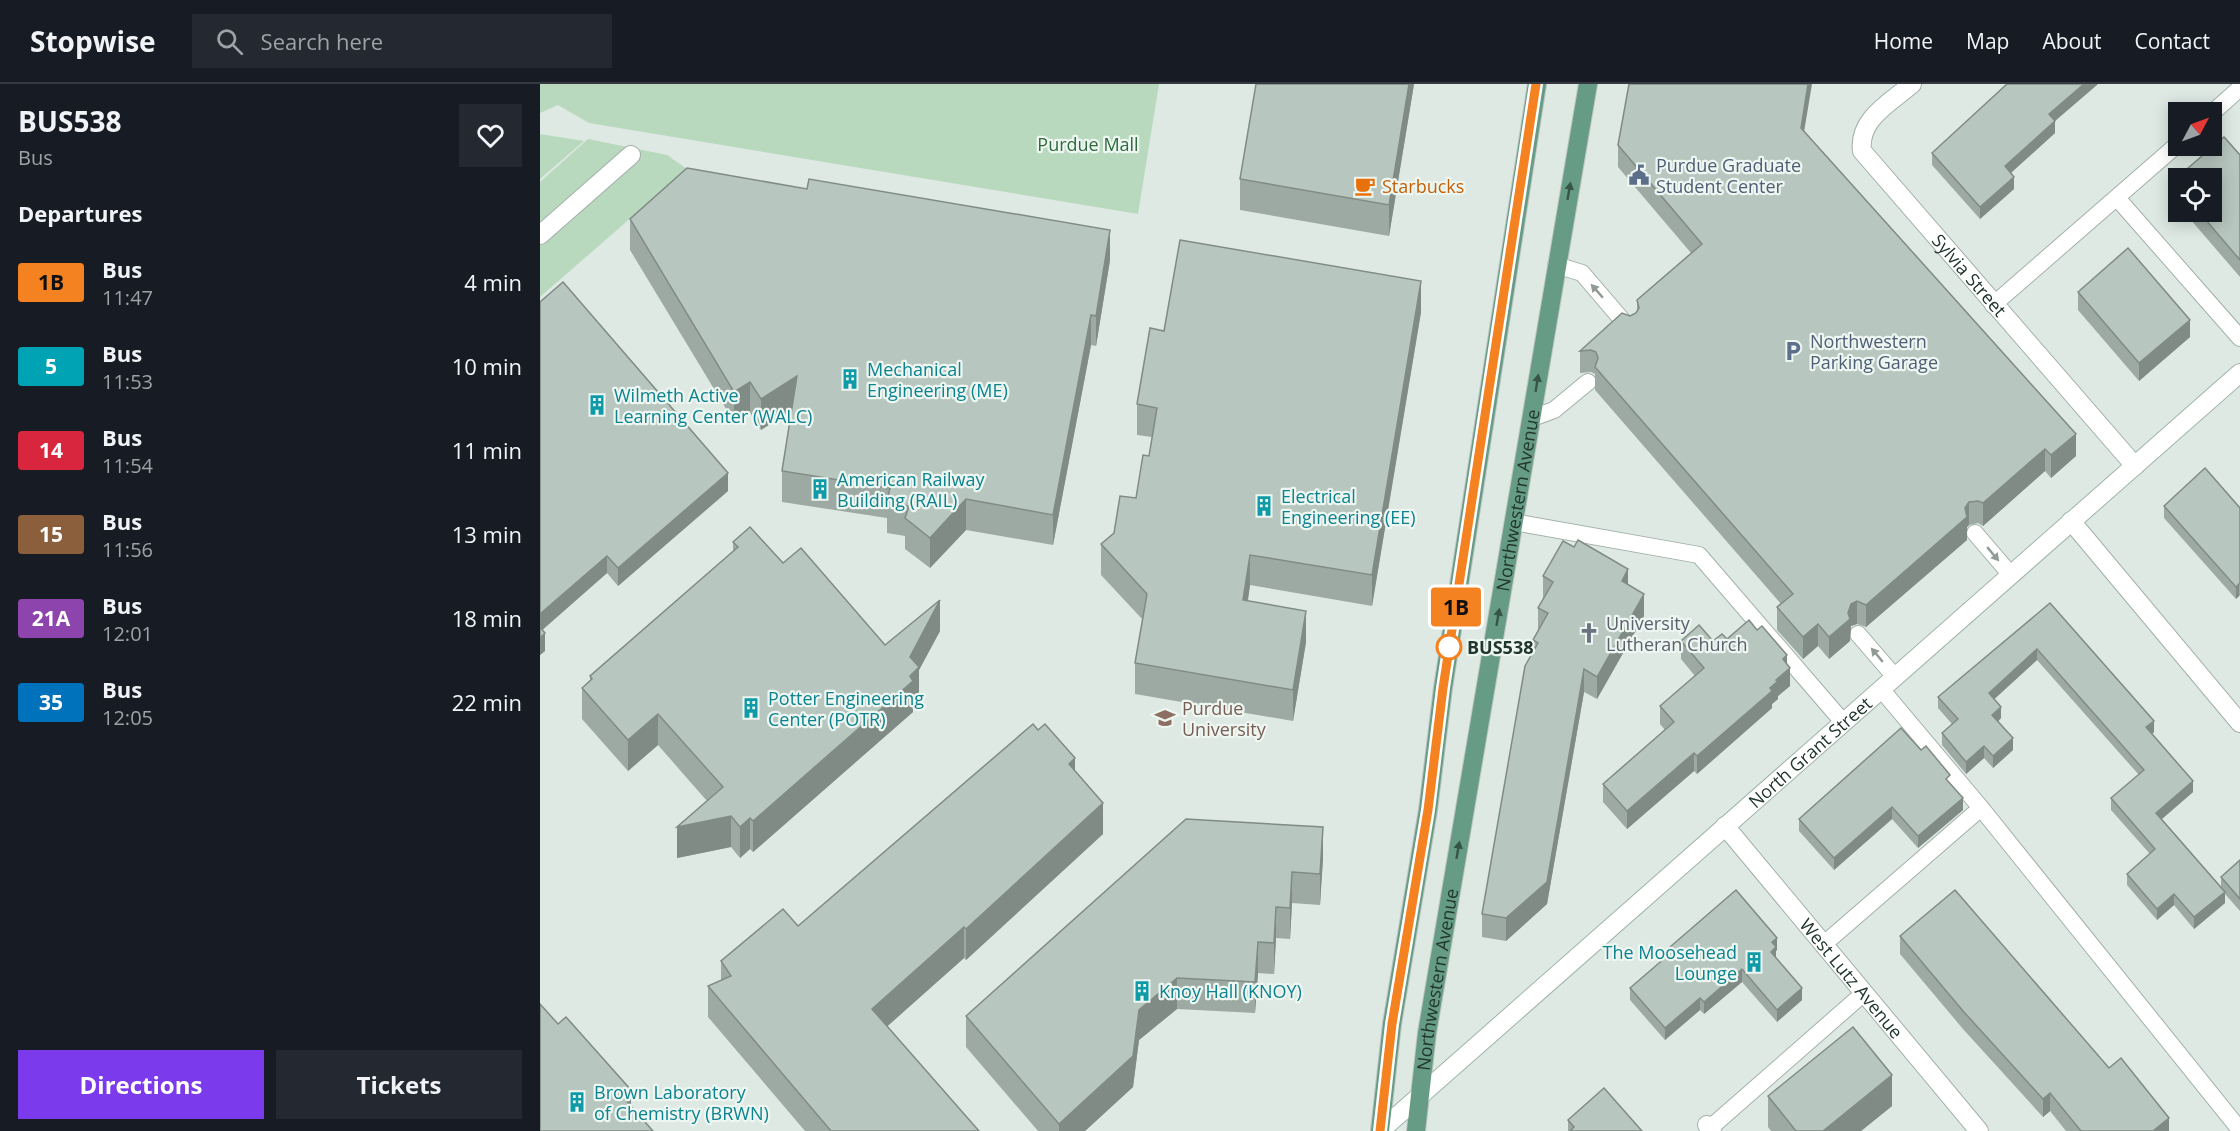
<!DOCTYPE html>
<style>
:root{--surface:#171b24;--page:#242831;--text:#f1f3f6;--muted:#9ea1a6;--line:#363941;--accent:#7c3aed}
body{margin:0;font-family:"Open Sans",sans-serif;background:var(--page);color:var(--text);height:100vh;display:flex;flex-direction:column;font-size:22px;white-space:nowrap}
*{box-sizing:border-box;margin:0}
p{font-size:20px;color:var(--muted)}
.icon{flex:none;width:33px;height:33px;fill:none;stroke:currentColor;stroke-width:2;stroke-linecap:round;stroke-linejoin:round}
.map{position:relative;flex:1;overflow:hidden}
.side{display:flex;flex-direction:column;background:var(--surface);width:540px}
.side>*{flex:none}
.badge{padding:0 12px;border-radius:4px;font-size:21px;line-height:39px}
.needle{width:39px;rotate:49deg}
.tools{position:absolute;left:1628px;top:18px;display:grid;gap:12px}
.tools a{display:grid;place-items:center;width:54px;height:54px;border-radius:0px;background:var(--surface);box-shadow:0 3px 15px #0003;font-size:30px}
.map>.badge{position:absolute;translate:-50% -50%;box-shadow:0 0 0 3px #fff}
h2{padding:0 18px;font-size:22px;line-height:54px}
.round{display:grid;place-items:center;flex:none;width:63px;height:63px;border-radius:0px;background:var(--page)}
.headline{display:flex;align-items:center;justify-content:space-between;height:102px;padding:0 18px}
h1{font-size:28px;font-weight:700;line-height:45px}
.primary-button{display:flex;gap:12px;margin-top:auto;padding:12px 18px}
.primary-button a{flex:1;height:69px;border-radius:0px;background:var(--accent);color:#fff;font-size:24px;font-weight:700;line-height:69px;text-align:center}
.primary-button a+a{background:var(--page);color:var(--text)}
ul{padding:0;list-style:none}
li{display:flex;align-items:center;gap:18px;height:84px;padding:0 18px}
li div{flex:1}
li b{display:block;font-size:22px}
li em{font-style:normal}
li .badge{min-width:66px;font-weight:700;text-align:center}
header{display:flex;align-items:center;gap:36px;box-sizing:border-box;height:84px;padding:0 30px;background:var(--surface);border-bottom:2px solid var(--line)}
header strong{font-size:28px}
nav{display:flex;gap:33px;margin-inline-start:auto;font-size:21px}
.search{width:420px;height:54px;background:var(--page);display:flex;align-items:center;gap:15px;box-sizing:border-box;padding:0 21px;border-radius:0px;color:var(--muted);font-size:22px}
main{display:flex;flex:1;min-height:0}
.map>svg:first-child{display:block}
.green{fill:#b8d9bd}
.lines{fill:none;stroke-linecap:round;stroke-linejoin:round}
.lane-casing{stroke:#a2b0a9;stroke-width:18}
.street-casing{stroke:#a2b0a9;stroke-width:20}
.secondary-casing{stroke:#9fb4a9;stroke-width:20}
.primary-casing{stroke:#bcc3c0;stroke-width:20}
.lane{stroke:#fff;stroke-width:16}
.street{stroke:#fff;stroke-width:18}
.secondary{stroke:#fff;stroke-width:18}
.primary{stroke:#669c86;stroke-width:18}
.wall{fill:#9daaa3}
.shaded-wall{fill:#808b85}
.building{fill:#b7c6be;stroke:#808b85;stroke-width:1.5}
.oneway{fill:#365548}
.oneway2{fill:#909b96}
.line-casing{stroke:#fff;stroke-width:14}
.line{stroke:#f58220;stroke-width:9}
.stop-dot{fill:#fff;stroke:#f58220;stroke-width:3}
.labels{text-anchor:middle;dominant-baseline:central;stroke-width:4.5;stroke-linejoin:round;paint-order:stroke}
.park-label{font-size:18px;fill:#2e6b3d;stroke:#eef6f1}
.service-label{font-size:18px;fill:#4e5e75;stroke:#eef6f1;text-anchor:start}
.food-label{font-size:18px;fill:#c56008;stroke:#eef6f1;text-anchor:start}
.street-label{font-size:18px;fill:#21372e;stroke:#eef6f1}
.culture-label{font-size:18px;fill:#0d838f;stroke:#eef6f1;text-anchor:start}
.worship-label{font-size:18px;fill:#5b616d;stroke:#eef6f1;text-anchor:start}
.stop-label{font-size:18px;font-weight:bold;fill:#21372e;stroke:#eef6f1;text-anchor:start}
.education-label{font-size:18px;fill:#785e54;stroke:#eef6f1;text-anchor:start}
</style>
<header>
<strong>Stopwise</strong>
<div class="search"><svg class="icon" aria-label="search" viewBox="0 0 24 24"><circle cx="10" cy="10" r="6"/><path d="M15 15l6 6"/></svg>Search here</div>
<nav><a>Home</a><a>Map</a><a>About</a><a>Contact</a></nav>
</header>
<main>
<section class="side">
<div class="headline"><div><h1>BUS538</h1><p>Bus</p></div><a class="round"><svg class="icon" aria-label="heart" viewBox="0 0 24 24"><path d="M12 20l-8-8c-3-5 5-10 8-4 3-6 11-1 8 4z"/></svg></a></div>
<h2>Departures</h2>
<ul>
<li><span class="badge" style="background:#f58220;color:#111">1B</span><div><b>Bus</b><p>11:47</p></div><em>4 min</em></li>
<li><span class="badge" style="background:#00a3b4;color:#fff">5</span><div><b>Bus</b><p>11:53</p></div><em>10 min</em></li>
<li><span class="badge" style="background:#d7263d;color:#fff">14</span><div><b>Bus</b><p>11:54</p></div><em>11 min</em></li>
<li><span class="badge" style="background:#8b5e3c;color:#fff">15</span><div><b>Bus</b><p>11:56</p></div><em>13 min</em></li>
<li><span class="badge" style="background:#8e44ad;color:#fff">21A</span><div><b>Bus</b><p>12:01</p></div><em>18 min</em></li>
<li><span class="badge" style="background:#0072bc;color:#fff">35</span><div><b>Bus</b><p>12:05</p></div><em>22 min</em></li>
</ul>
<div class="primary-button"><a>Directions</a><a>Tickets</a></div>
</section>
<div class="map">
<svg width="1700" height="1047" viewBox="0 0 1700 1047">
<rect width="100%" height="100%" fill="#dee9e3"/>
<g class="green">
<path d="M0 0H619L598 130 49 39 18 21 0 29Z"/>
<path d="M0 50 44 57 0 95Z"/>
<path d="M48 55 127 71 147 85 0 213V98Z"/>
</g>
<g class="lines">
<g class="lane-casing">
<g id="lane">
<path d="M1671 30 1700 4"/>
<path d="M1577 114 1700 254"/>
<path d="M1016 181 1042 189 1089 244"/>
<path d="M1453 221 1638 60"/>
<path d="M992 334 1014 326 1048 298"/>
<path d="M974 438 1159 471 1303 638"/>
<path d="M1435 449 1471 491"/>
<path d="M1318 550 1355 593"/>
<path d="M1341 605 1441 724 1700 1046"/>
<path d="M1284 860 1441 724"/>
<path d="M1170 1044 1324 909"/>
</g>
</g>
<g class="street-casing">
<g id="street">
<path id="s1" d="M1372 0C1350 19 1318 35 1322 67L1595 382"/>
<path d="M0 151 91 71"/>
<path d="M1531 437 1700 639"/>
<path id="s2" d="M1185 742 1439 1047"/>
<path d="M1167 1041 1172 1047"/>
</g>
</g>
<g class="secondary-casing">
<g id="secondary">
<path id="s3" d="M840 1047 1700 289"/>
</g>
</g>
<g class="primary-casing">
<g id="primary">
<path d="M840 1047 852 940 888 726 903 604 997 0"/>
<path id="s4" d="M876 1047 887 949 1048 0"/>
</g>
</g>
<use href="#lane" class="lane"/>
<use href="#street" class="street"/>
<use href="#secondary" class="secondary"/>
<use href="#primary" class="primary"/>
</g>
<g class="wall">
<path d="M874 0 849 152 700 126V95Z"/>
<path d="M1558 0 1515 37V49L1471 89 1474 105 1440 135 1392 81V69Z"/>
<path d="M1264 47 1536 372 1511 394 1505 387 1443 442 1438 439 1429 441 1427 443V456L1326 543 1317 540 1311 542 1310 557 1289 575 1278 562 1263 575 1237 546V523L1241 520 1055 306V290L1051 288 1040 289V267L1090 232 1096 229 1097 227V216L1151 169 1078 83V61Z"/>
<path d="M1684 53 1700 71V193L1644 128H1671V94H1638V121L1633 115V97Z"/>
<path d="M90 135 570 176 556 262 551 261 513 461 426 446 390 484 365 465V452L347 449V434L242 418V387L252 326 221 346 210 329 194 338 90 166Z"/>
<path d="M1538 208 1650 253 1599 297 1538 226Z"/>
<path d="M0 218 188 407 78 502 67 489 2 546 5 567 0 571Z"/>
<path d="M881 228 832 522 710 501 708 517 766 558 753 637 595 610V579L603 536 561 491V460L574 449 596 414 609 372 612 353 597 351V320L624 247Z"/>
<path d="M1624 422 1700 424V512H1699L1696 515 1624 434Z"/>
<path d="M193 458 243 479 345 561 400 547 379 586V614L373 619V628L213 768 210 765 200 774 191 763 137 774 167 717 118 661 88 687 42 635V604L50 596V592L193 468Z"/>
<path d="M1003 492 1088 500 1104 532 1057 615 1044 608 1007 820 966 857 942 853V830L993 567V556L998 546V524L1003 515Z"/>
<path d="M1510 519 1614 648 1612 650 1653 708 1622 735 1681 803V793L1700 776V827L1685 810V819L1654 845 1634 821 1617 836 1587 801V790L1610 770 1571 726V714L1599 691 1497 576 1454 615 1461 634 1458 638 1473 666 1453 684 1444 674 1426 690 1402 661V649L1412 640 1398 624V613Z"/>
<path d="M1187 555 1247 580 1250 602 1238 612V615L1232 620V624L1157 690 1154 687 1087 745 1063 718V700L1125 646 1120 640V622L1155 592 1141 575V557H1173Z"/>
<path d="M498 646 535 687 563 750 426 876 424 874 347 942 439 1047H265L168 933V902L181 896V877L258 842Z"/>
<path d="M1410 699 1423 726 1378 764 1352 735 1294 786 1259 747V735Z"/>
<path d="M783 774 780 821 752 819 750 855 736 854 734 890 718 889 715 929 637 925 599 956 593 1003 545 1047H498L426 963V932Z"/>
<path d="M1360 852 1569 984 1629 1047H1526L1510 1027 1503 1033 1423 945 1360 870Z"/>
<path d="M1237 866 1236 867V874L1262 916 1237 938 1202 898 1164 930 1160 926 1125 956 1090 916V904L1123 876V869Z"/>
<path d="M1228 1012 1352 1022 1321 1047H1231L1228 1043Z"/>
<path d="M1028 1036 1102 1047H1028Z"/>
</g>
<g class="shaded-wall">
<path d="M869 0H874L849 152V121Z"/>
<path d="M1268 0H1272L1261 66V44Z"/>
<path d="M1544 0H1558L1509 42V30Z"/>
<path d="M1515 37V49L1465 94V82Z"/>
<path d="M1474 93V105L1440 135V123Z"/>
<path d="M570 146V176L556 262V232Z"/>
<path d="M881 197V228L832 522V491Z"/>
<path d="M551 231V261L513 461V431Z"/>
<path d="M1650 236V253L1599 297V279Z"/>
<path d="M257 292V323L221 346V315Z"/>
<path d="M210 298V329L194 338V308Z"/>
<path d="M1536 350V372L1511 394V371Z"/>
<path d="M1505 365V387L1443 442V419Z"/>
<path d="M188 389V407L78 502V484Z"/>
<path d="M426 415V446L390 484V454Z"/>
<path d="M1429 418V441L1427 443V456L1326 543V521L1425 424Z"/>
<path d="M710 471V501L703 547V516Z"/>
<path d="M67 472V489L0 548V530Z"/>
<path d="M1088 485V507L1082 497Z"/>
<path d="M1699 500V512L1696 515V503Z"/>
<path d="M1104 510V532L1057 615V593Z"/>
<path d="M400 516V547L379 586V614L373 619V628L213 768V737Z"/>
<path d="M1317 517V540L1311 542 1310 557 1289 575V553L1308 529 1311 520Z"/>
<path d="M766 527V558L753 637V606Z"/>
<path d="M1278 540V562L1263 575V553Z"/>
<path d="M5 549V567L0 571V554Z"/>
<path d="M1497 565V576L1449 620V609Z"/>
<path d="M1247 571V587L1250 584V602L1238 612V615L1232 620V624L1157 690V672L1230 604 1236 596 1243 575Z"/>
<path d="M1044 585V608L1007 820 966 857V834Z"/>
<path d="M1461 623V634L1452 643V631Z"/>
<path d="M118 630V661L88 687V656Z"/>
<path d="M1614 637V648L1606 655V643Z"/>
<path d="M1473 654V666L1453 684V672Z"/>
<path d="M1444 662V674L1426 690V678Z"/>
<path d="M1154 669V687L1087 745V727Z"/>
<path d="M535 674V705L529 680Z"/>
<path d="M1653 697V708L1616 740V729Z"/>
<path d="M1423 714V726L1378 764V752Z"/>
<path d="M563 719V750L426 876V845Z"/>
<path d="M1352 723V735L1294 786V774Z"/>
<path d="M191 732V763L137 774V743Z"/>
<path d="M210 734V765L200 774V743Z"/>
<path d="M783 743V774L780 821V790Z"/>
<path d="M752 788V819L750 855V824Z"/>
<path d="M1685 808V819L1654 845V833Z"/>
<path d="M1634 810V821L1617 836V825Z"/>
<path d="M736 823V854L734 890V859Z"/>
<path d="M424 843V874L332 956V925Z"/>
<path d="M1237 854V866L1236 867V876L1231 868 1232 858Z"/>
<path d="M718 858V889L715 929V898Z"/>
<path d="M1202 885V898L1164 930V918Z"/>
<path d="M637 894V925L599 956 593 1003 545 1047H519V1040L599 926Z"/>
<path d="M1262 904V916L1237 938V926Z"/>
<path d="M1160 914V926L1125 956V944Z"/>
<path d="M1352 991V1022L1321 1047H1283Z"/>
<path d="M91 1006V1037L83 1013Z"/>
<path d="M1510 1009V1027L1503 1033V1015Z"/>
<path d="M1629 1034V1047H1613Z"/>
</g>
<g class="building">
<path d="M716 0H869L849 121 700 95Z"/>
<path d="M1089 0H1268L1261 44 1536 350 1511 371 1505 365 1443 419 1438 417 1429 418 1425 424 1427 433 1326 521 1317 517 1311 520 1308 529 1310 535 1289 553 1278 540 1263 553 1237 523 1253 510 1055 283 1058 274 1056 268 1051 266 1040 267 1082 229 1090 232 1096 229 1099 224 1097 216 1162 160 1078 61Z"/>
<path d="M1467 0H1544L1509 30 1515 37 1465 82 1474 93 1440 123 1392 69Z"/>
<path d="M1684 53 1700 71V176L1659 128H1671V94H1638V103L1633 97Z"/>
<path d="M147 84 267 105 269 95 570 146 556 232 551 231 513 431 426 415 390 454 365 434 369 422 347 418 350 404 242 387 257 292 221 315 210 298 194 308 90 135Z"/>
<path d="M640 156 881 197 832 491 710 471 703 516 766 527 753 606 595 579 607 510 561 460 574 449 580 412 596 414 603 371 609 372 617 324 597 320 610 244 624 247Z"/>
<path d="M1588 164 1650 236 1599 279 1538 208Z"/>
<path d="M23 198 188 389 78 484 67 472 0 530V218Z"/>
<path d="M1665 384 1700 424V500H1699L1696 503 1624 422Z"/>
<path d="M210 443 243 479 261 464 345 561 400 516 370 573 379 583 370 592 373 597 213 737 210 734 200 743 191 732 137 743 183 703 118 630 88 656 42 604 52 595 50 592 198 463 193 458Z"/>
<path d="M1038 456 1088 485 1082 497 1104 510 1057 593 1044 585 1007 798 966 834 942 830 985 582 998 559 993 556 1008 529 998 524 1013 498 1003 492 1023 457 1034 463Z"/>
<path d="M1510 519 1614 637 1606 643 1653 697 1616 729 1685 808 1654 833 1634 810 1617 825 1587 790 1615 765 1571 714 1604 686 1497 565 1449 609 1461 623 1452 631 1473 654 1453 672 1444 662 1426 678 1402 649 1418 635 1398 613Z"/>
<path d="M1209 536 1217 546 1222 542 1247 571 1243 575 1250 584 1236 596 1238 597 1230 604 1232 607 1157 672 1154 669 1087 727 1063 700 1134 638 1120 622 1164 584 1141 557 1159 541 1173 557 1182 550 1187 555Z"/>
<path d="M0 543 5 549 0 554Z"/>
<path d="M493 640 498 646 505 640 535 674 529 680 563 719 426 845 424 843 332 925 439 1047H291L168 902 191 892 181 877 243 825 258 842Z"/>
<path d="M1361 644 1381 666 1386 662 1410 691 1406 695 1423 714 1378 752 1352 723 1294 774 1259 735Z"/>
<path d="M646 735 783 743 780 790 752 788 750 824 736 823 734 859 718 858 715 898 637 894 599 926 593 972 519 1040 426 932Z"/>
<path d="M1700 776V815L1681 793Z"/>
<path d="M1196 806 1237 854 1232 858 1236 863 1231 868 1262 904 1237 926 1202 885 1164 918 1160 914 1125 944 1090 904 1126 873 1123 869Z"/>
<path d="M1415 806 1569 984 1581 974 1629 1034 1613 1047H1541L1510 1009 1503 1015 1423 927 1360 852Z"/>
<path d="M0 920 18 940 26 933 91 1006 83 1013 113 1047H0Z"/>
<path d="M1313 943 1352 991 1283 1047H1256L1228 1012Z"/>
<path d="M1064 1004 1102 1047H1030L1034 1043 1028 1036Z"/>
</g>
<defs><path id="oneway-solid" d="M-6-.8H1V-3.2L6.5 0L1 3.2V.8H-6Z" transform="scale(1.5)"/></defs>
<g class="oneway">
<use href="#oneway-solid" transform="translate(1029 107) rotate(-80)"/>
<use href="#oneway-solid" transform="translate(997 299) rotate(-81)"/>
<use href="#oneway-solid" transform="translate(958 533) rotate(-80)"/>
<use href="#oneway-solid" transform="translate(918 766) rotate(-80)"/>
</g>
<g class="oneway2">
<use href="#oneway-solid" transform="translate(1057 207) rotate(-131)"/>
<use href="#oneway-solid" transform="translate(1453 470) rotate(50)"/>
<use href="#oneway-solid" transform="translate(1337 571) rotate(-130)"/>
</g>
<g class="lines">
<g class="line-casing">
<path id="line" d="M840 1047 852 940 888 726 903 604 996 0"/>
</g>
<use href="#line" class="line"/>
</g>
<defs>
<g id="civic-bare" transform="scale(1.62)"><path d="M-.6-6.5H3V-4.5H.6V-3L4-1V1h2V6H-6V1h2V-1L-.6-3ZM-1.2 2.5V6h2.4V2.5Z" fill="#5c6f8a" stroke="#eef6f1" stroke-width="2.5" paint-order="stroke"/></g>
<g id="cafe-bare" transform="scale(1.62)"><path d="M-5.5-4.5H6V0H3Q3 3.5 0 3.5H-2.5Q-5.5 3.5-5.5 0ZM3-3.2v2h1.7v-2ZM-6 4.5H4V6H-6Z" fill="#e8710a" stroke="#eef6f1" stroke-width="2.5" paint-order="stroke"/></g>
<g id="parking-bare" transform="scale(1.62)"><path d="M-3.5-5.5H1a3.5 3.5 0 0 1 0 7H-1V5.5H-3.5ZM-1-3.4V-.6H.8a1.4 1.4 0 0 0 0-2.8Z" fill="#5c6f8a" stroke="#eef6f1" stroke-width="2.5" paint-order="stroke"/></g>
<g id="building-bare" transform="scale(1.62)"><path d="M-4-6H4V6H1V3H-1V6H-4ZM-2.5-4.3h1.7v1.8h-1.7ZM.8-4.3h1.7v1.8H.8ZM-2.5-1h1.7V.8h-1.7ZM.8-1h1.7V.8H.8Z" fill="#0f9aa8" stroke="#eef6f1" stroke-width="2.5" paint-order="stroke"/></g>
<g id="church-bare" transform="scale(1.62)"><path d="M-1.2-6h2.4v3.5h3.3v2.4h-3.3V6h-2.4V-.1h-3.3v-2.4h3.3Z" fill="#6b7280" stroke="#eef6f1" stroke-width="2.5" paint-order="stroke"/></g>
<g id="university-bare" transform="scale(1.62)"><path d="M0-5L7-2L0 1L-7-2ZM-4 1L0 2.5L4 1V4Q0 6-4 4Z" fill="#8d6e63" stroke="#eef6f1" stroke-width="2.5" paint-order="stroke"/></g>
</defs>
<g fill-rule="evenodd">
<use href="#civic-bare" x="1099" y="91"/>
<use href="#cafe-bare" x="825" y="102"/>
<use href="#parking-bare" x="1253" y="267"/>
<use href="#building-bare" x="310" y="295"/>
<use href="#building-bare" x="57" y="321"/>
<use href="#building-bare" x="280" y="405"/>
<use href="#building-bare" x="724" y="422"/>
<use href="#church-bare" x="1049" y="549"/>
<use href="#building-bare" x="211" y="624"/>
<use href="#university-bare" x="625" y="634"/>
<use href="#building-bare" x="1214" y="878"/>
<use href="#building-bare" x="602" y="907"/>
<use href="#building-bare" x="37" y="1018"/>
</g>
<circle class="stop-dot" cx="909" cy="563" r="12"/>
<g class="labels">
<g class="park-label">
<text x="548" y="60">Purdue Mall</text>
</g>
<g class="service-label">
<text x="1116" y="81">Purdue Graduate<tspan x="1116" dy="21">Student Center</tspan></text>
<text x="1270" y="257">Northwestern<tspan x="1270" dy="21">Parking Garage</tspan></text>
</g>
<g class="food-label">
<text x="842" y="102">Starbucks</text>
</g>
<g class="street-label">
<text stroke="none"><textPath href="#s1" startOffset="252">Sylvia Street</textPath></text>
<text stroke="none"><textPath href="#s4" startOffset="639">Northwestern Avenue</textPath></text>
<text stroke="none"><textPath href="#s3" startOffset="573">North Grant Street</textPath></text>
<text stroke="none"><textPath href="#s2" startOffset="198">West Lutz Avenue</textPath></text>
<text stroke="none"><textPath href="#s4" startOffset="153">Northwestern Avenue</textPath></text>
</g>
<g class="culture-label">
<text x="327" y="285">Mechanical<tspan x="327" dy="21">Engineering (ME)</tspan></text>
<text x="74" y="311">Wilmeth Active<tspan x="74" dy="21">Learning Center (WALC)</tspan></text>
<text x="297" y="395">American Railway<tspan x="297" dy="21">Building (RAIL)</tspan></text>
<text x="741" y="412">Electrical<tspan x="741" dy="21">Engineering (EE)</tspan></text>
<text x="228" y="614">Potter Engineering<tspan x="228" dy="21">Center (POTR)</tspan></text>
<text x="1197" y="868" text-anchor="end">The Moosehead<tspan x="1197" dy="21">Lounge</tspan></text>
<text x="619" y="907">Knoy Hall (KNOY)</text>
<text x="54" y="1008">Brown Laboratory<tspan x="54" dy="21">of Chemistry (BRWN)</tspan></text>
</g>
<g class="worship-label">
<text x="1066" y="539">University<tspan x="1066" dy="21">Lutheran Church</tspan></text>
</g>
<g class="stop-label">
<text x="927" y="563">BUS538</text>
</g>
<g class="education-label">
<text x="642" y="624">Purdue<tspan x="642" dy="21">University</tspan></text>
</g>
</g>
</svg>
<div class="tools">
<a><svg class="needle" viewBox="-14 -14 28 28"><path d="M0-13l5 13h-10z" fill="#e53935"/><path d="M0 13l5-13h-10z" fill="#9ea1a6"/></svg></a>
<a><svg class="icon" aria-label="locate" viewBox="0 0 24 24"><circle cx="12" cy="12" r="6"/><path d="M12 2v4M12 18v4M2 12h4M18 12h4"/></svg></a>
</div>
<b class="badge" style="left:916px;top:523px;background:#f58220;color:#111">1B</b>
</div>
</main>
